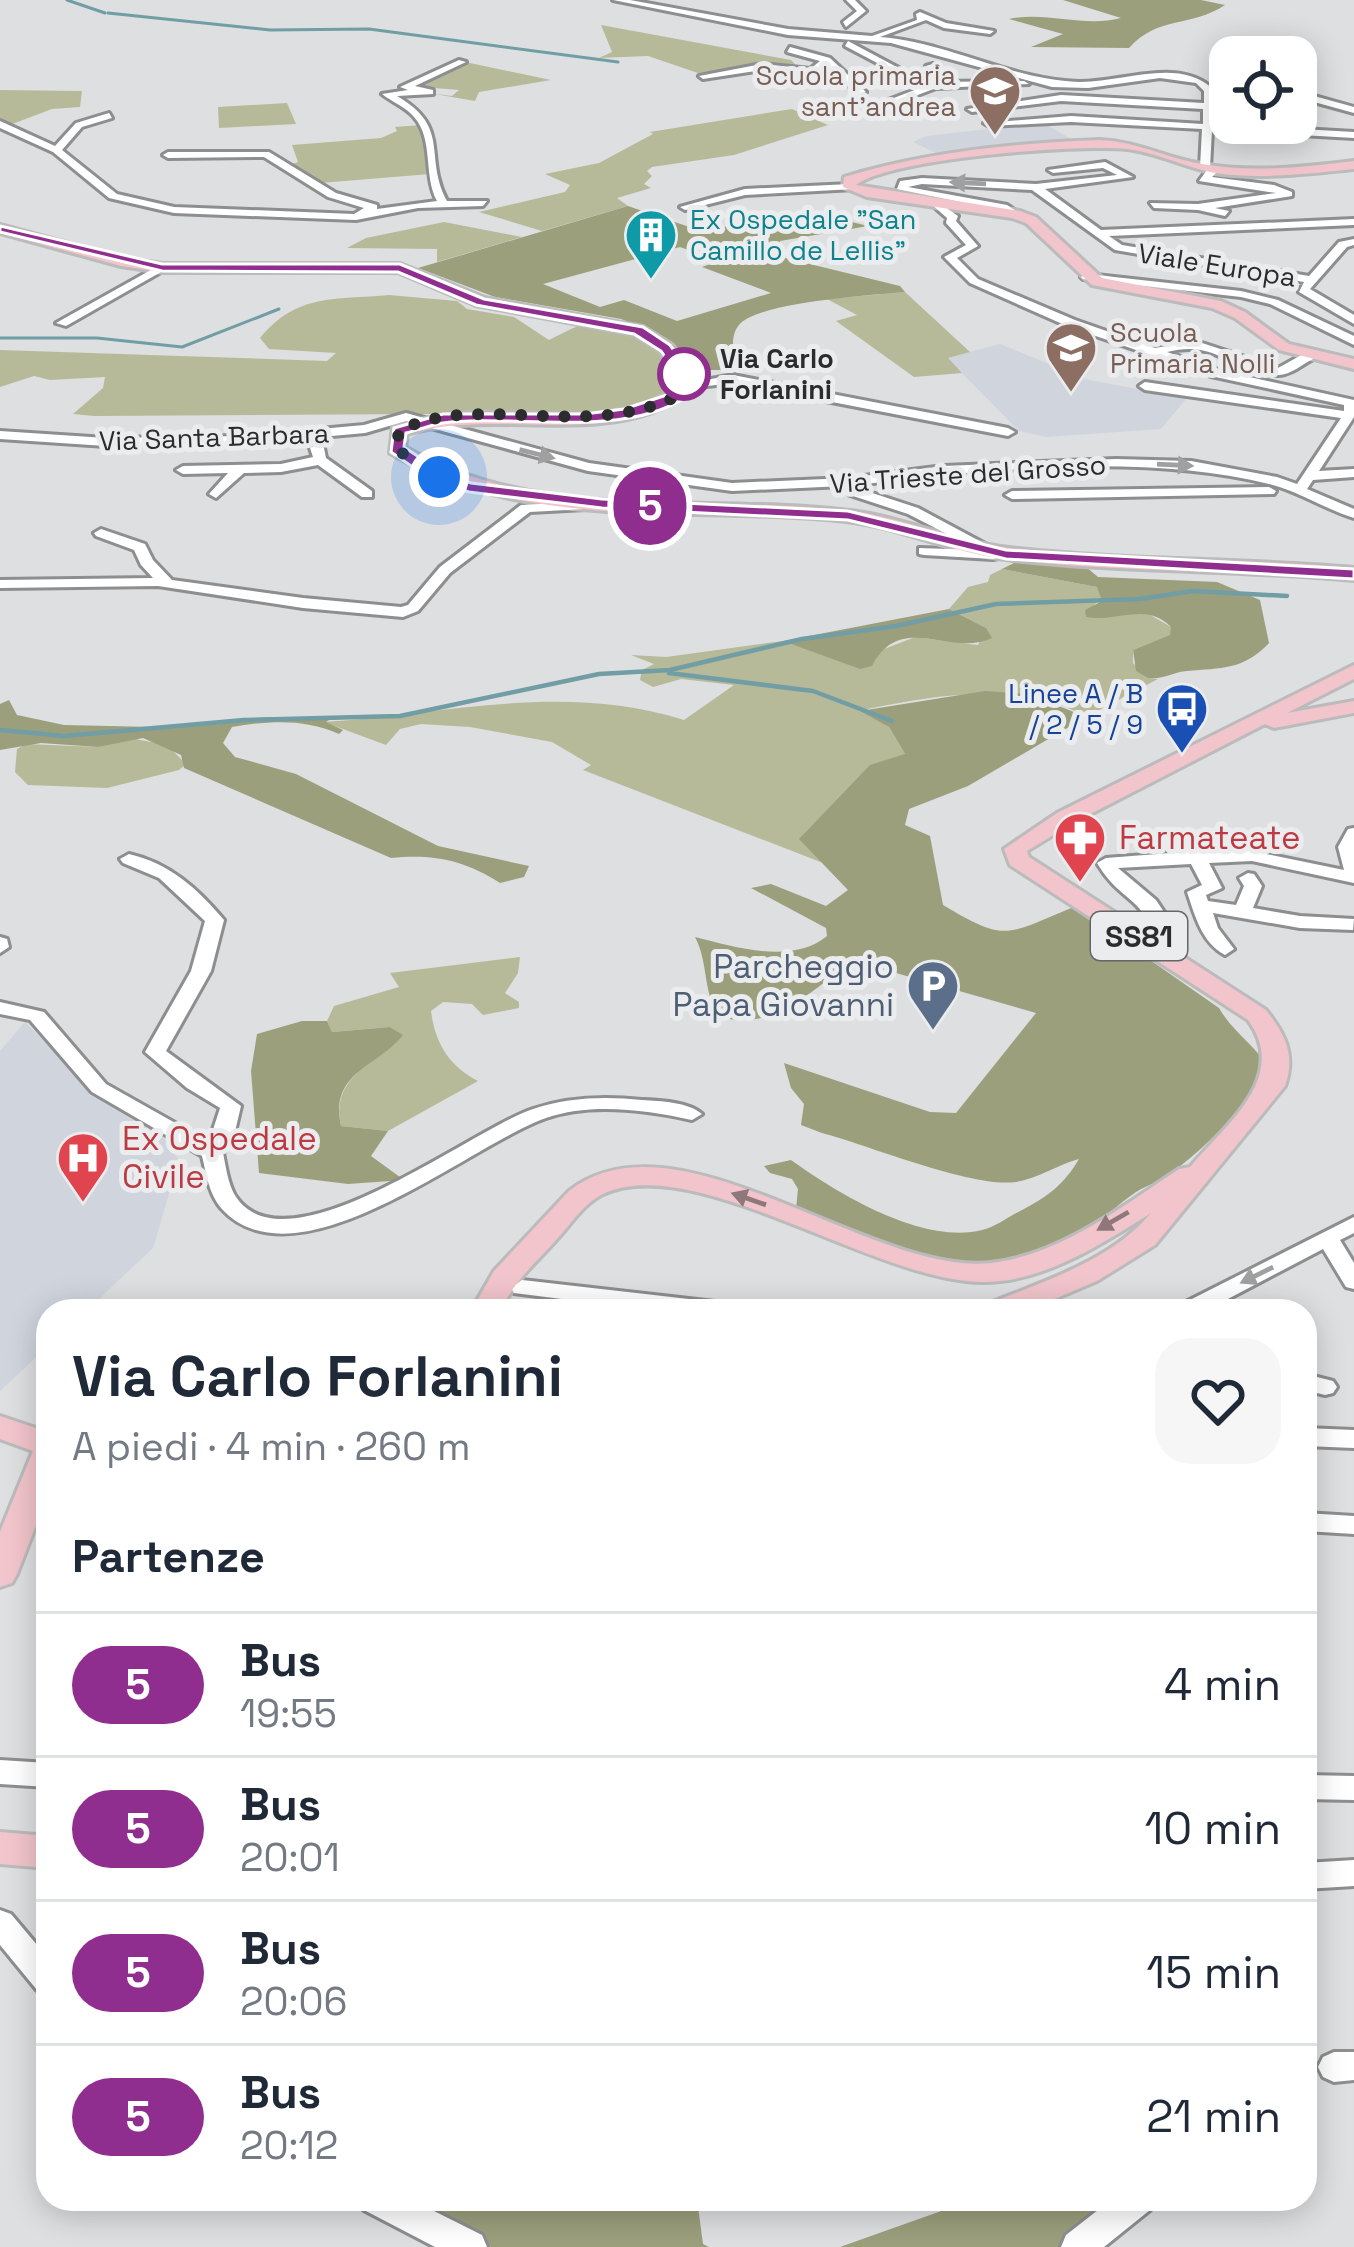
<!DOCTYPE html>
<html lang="it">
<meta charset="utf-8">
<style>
:root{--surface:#fff;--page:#f6f6f7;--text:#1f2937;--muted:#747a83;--line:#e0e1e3}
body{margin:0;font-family:"Space Grotesk",sans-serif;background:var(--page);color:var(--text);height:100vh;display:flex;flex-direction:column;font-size:45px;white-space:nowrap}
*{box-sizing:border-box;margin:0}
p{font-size:39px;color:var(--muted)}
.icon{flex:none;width:66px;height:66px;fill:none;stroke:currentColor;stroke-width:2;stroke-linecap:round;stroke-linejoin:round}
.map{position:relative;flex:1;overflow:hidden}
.side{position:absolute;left:36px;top:1299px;width:1281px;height:912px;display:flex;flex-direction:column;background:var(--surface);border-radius:36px;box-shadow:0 6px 30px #0003}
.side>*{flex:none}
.badge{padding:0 24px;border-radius:39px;font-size:42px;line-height:78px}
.tools{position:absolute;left:1209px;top:36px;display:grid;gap:24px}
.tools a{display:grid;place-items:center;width:108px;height:108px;border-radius:24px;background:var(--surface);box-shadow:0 6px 30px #0003;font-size:60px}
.you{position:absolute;width:60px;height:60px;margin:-30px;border:9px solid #fff;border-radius:50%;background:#1a73e8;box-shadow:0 0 0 18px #1a73e833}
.map>.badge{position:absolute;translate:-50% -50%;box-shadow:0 0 0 6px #fff}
h2{padding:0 36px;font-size:45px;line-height:108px}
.round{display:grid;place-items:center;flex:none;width:126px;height:126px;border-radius:36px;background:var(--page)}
.headline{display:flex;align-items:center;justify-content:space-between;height:204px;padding:0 36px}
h1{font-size:57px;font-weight:600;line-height:90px}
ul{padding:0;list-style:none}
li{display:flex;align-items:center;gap:36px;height:144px;padding:0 36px;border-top:3px solid var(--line)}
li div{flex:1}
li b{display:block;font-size:45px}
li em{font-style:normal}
li .badge{min-width:132px;font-weight:700;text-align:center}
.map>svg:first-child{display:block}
.built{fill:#d0d4dd}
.green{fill:#b7ba99}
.forest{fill:#9c9f7c;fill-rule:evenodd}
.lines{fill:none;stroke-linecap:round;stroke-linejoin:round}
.stream-far1{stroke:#719da5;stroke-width:3}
.stream{stroke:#719da5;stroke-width:4.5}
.minor-casing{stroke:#8d8e90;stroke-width:6}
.major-casing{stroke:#bbbbbc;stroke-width:6}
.minor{fill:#fff;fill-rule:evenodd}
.major{fill:#f2c4cb;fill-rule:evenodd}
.oneway{fill:#a0a0a0}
.oneway2{fill:#8e787c}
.line{fill:#902e8f;stroke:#fff;stroke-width:3}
.walk{stroke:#2b2c2d;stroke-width:12;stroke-dasharray:0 21.6}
.stop-dot{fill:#fff;stroke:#902e8f;stroke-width:6}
.labels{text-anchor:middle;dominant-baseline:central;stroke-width:10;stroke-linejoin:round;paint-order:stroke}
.far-education-label{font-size:27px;fill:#785e54;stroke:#ebecee;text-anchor:end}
.far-culture-label{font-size:27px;fill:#0d838f;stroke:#ebecee;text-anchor:start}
.far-street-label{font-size:27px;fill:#2b2c2d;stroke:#ebecee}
.far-stop-label{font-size:27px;font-weight:bold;fill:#2b2c2d;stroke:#ebecee;text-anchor:start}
.far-transit-label{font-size:27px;fill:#164399;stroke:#ebecee;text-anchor:end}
.shield{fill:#ebecee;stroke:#656667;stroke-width:3}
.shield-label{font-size:30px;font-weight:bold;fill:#2b2c2d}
.health-label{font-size:33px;fill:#be3a42;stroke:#ebecee;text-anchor:start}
.service-label{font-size:33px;fill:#4e5e75;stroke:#ebecee;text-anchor:end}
</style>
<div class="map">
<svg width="1354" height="2247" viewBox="0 0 1354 2247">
<rect width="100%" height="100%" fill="#dddfe1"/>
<g class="built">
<path d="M1044 123 1071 139 940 155 913 142 926 136Z"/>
<path d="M1000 344 1088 380 1187 398 1161 429 1046 437 1019 431 947 358Z"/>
<path d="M25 1022 94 1092 155 1125 179 1160 153 1248 86 1311H48V1346L0 1391V1051Z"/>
</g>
<g class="green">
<path d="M601 25 791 60 801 70 750 67 698 73 648 56 599 58 612 52Z"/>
<path d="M465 62 551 80 479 92 475 101 429 93 452 96 459 90 411 86Z"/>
<path d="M0 90 82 91 80 107 52 109 7 126 0 123Z"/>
<path d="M287 103 296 124 219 128 218 107Z"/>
<path d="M792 109 828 125 734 155 652 167 647 171 652 176 644 184 651 188 617 198 628 206 542 231 479 212 565 192 570 185 545 174 599 163 653 134 650 132Z"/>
<path d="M422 125 430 174 320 183 290 165 298 162 292 145 381 138 397 131 395 127Z"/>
<path d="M444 222 522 237 437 262V249L347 248 366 238Z"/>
<path d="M905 292 970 352 948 358 962 373 914 377 836 321 857 315 827 299Z"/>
<path d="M389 295 457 301 467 309 514 317 549 340C562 334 581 322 595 322 634 320 673 354 684 390L602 413 94 416 73 414 103 388 105 377 50 380 34 376 0 387V350L327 361 336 353 269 349 260 338C297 293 335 300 389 295Z"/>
<path d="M1002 569 1097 587 1104 596 1094 605 1147 613 1171 627V635L1133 650V663L1148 678 1158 679 1086 717C1024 679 931 696 863 710L889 727 905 754 800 839 823 863 583 770 591 765 552 742 470 727 421 724 400 729 386 745 324 722C446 714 564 682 684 720L734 685 681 679 653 687 640 680 642 670 654 664 631 655 666 657 783 641 875 660 879 651 915 637 978 645 986 628 949 609 968 587 988 582 990 575Z"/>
<path d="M130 738 167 745 186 764 179 770 107 788 28 785 15 772 17 749 26 744 98 747Z"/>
<path d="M520 957 518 973 505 993 519 1002V1008L483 1015 472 1004 443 1002 431 1011C435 1043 449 1066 478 1081L388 1131 341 1126C330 1075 376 1065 402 1035L390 1027 332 1032 327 1021 334 1006 399 987 390 973Z"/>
</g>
<g class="forest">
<path d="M1063 0H1201L1225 5C1190 28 1159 15 1129 48L1031 47 1063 34 1009 19C1048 11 1083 28 1121 18Z"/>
<path d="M628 206 701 231 807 211 868 226 780 241 777 256 900 286 905 292C874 295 757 302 739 325 728 338 736 356 733 370H710L701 359 689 356 659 334 621 319 495 297 418 268ZM680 247 719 261 702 267 771 293 677 321 624 300 600 307 543 284Z"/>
<path d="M1018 561 1085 566 1098 577 1217 582 1260 600 1269 643C1244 670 1221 668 1187 671 1173 672 1163 680 1148 678L1136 671 1133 650 1170 635 1171 627C1146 601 1116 623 1086 617L1085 610 1102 601 1097 587 1002 569Z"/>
<path d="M949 609 986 628 992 638C950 658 901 610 872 666L860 669 783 641Z"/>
<path d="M985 691 1029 694 1086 717 968 786 909 809 905 825 930 836 943 905C1008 944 1006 934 1074 907L1219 1008C1234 1034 1257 1046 1268 1068 1245 1107 1206 1149 1168 1175 1158 1182 1146 1186 1136 1192 1118 1204 1103 1220 1085 1231 983 1293 893 1249 796 1209L798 1189 792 1179 770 1173 764 1166 791 1160C837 1193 922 1245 982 1230 996 1227 1011 1215 1024 1209 1049 1196 1065 1183 1079 1159 1059 1164 1037 1179 1016 1182 971 1188 871 1146 822 1133L801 1125 804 1104 791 1088 784 1063 930 1112 956 1113 1036 1013 854 961C808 991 778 1031 719 1017 702 989 709 964 695 937 735 947 792 965 827 936L826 928 751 888 771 884 826 906 848 890 799 839 870 765 905 754 889 727 860 711Z"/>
<path d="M9 700 17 715 64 725 154 727 268 717 332 718 326 722 343 730 339 734C304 718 268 721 232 727L223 743 235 757 296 774 438 846 529 866 524 877 500 883C464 860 433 854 391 858L184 768 181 755 143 738 98 747 41 743 0 750V704Z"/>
<path d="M302 1021H327L332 1032 390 1027 403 1035C378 1067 329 1072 341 1126L388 1131 371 1156 404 1180 348 1184 259 1173 251 1071 257 1034Z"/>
<path d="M391 2199H697L703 2244 709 2247H491Z"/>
<path d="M975 2199H1116L1065 2247H840Z"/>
</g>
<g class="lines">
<g class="stream-far1">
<path d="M67 0 105 13"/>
<path d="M108 13 270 30 369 29 618 62"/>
<path d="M0 338H97L182 347 279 309"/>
</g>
<g class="stream">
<path d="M669 673 813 691 892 721"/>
<path d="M0 730 64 736 244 720 400 716 599 674 670 670 802 639 896 626 996 604 1140 599 1193 591 1287 596"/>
</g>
<g class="minor-casing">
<g id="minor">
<path d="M613 0H630L788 29 872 36 917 20 916 14 920 12 946 23 994 31 990 34 944 28 926 20 880 37C948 42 1011 80 1079 82 1121 83 1180 56 1214 90L1212 124 1354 132V138L1212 130 1210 168 1219 170 1212 177 1274 185 1292 192V196L1215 208 1229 211 1225 216 1198 210 1154 208 1150 203 1198 204 1276 193 1199 181 1207 170 1200 168 1202 129 1071 122 989 126 984 123 1071 116 1203 124V109L1061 101 972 112 967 109 1061 95 1204 103V91L1196 83 1160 78 1088 88 1052 87 891 43 788 35Z"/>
<path d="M846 0H855L866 11 846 27 843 22 857 11Z"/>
<path d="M848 41 908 73 940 77 926 66 933 64 950 75 946 81 938 82 1024 81 1029 84 936 88 881 109 878 104 933 83 902 76 845 46Z"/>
<path d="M790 47 830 58 866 92 858 94 827 65 812 75 762 70 703 79 699 76 762 64 810 69 820 61 787 52Z"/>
<path d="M459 60 466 62 415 86 433 90V94L397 96C452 128 423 156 447 201H487L483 206 418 208 356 220 174 213 109 198 53 152 0 128V121L55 146 76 123 109 113 112 118 82 127 62 150 117 194 174 207 354 214 364 208 328 197 264 157 168 158 163 155 168 152H269L336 193 377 205V209L437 201C423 176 434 139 414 117 406 107 392 102 382 94L408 90 400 87Z"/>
<path d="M1296 91 1354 107V113L1296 97Z"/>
<path d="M1105 162 1133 177 1045 189 1101 230 1354 219V225L1109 236 1122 245 1309 276 1339 242 1354 239V245L1347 247 1310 289 1354 315V324L1299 292 1304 282 1115 250 1032 190 922 184 908 187 1007 205 1020 214 1015 217 1000 210 897 189 900 181 922 178 1036 184 1117 175 1103 168 1053 173 1048 170Z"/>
<path d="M850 184 854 189 745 195 685 210 680 207 745 189Z"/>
<path d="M935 200 958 216 956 221 978 246 957 258 978 279 1075 320 1155 348 1196 341 1278 368 1305 353H1313V359C1303 364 1290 375 1279 375 1236 377 1219 338 1167 352L1218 370 1354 400V417L1319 471 1354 469V477L1313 480 1307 489 1354 509V518C1325 509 1298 491 1269 484 1144 453 984 469 857 485L860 489 918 508 1000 552 998 558 993 559 924 555 919 554V548L978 550 908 514 850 495 844 486 732 491 588 471 406 421 365 433 244 444 106 446 0 439V431L106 438 244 436 364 425 406 413 589 463 732 483 848 478 944 466 1116 459 1191 461 1277 477 1297 484 1341 418 1145 390 1139 386 1145 382 1344 411V405L1211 376 1067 326 970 283 944 257 966 245 946 223 947 218 930 203Z"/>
<path d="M158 266 168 268 66 326 56 323Z"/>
<path d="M1087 274 1241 291 1278 300 1354 336V345L1270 304 1241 297 1083 279 1081 277Z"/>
<path d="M733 375 1008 428 1015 432 1008 436 733 383 690 388 684 384Z"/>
<path d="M317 444 324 448 326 458 372 491V497H362L318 465 281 472 244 473 216 498 209 494 228 473 183 474 176 470 183 466 281 464 313 457 310 448Z"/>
<path d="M1269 487 1276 491 1274 494 1012 499 1005 495 1012 491Z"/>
<path d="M580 502 587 506 585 509 530 512 450 573 418 611 403 617 303 608 158 586 0 588V580L153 578 141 565 134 550 96 536 94 533 101 529 145 544 153 560 172 580 303 598 401 607 408 605 440 567 521 505Z"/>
<path d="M1354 828V883L1252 861 1209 863 1222 888 1206 895 1208 901 1236 905 1244 886 1239 878 1248 873 1254 874 1262 886 1253 908 1300 916 1354 919 1353 930 1300 928 1213 913 1218 928 1234 949 1225 955C1202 943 1195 916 1187 892L1202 885 1191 864 1118 868 1156 900 1166 915 1176 954 1166 960 1156 954C1147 892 1124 908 1097 863L1106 858 1196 851H1252L1344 870 1338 847 1348 829Z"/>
<path d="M129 854C169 863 198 889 224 920L211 971 166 1051 241 1106 233 1140 223 1153C226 1167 228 1185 236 1197 288 1273 472 1129 533 1109 568 1097 606 1096 642 1100 661 1101 688 1102 702 1114L692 1120C647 1110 591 1102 546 1118 469 1145 296 1292 221 1208 209 1194 206 1173 202 1156L92 1092 30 1020 0 1014V1002L44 1012 106 1084 209 1142 220 1108 187 1088 145 1052 191 971 205 921 159 878 123 863 120 859Z"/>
<path d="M0 937 7 939 9 947 0 953Z"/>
<path d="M1354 1217V1233L1340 1240 1354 1263V1289L1346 1287 1323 1249 1205 1311H1174L1178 1306Z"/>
<path d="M522 1280 724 1303 732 1306 736 1311H657L514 1293 511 1288Z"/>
<path d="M1305 1374 1333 1381 1337 1387 1333 1393 1325 1395 1305 1390Z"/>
<path d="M1305 1428 1354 1430V1448L1305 1446Z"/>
<path d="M1305 1513 1354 1516V1534L1305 1531Z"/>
<path d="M0 1760 48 1763V1787L0 1784Z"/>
<path d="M1305 1775 1354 1776V1800L1305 1799Z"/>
<path d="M1354 1860V1886L1305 1889V1863Z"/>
<path d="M0 1910 11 1914 48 1958V1994L37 1990 0 1945Z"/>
<path d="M1334 2052H1354V2080L1334 2082 1323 2077 1318 2067 1323 2057Z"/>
<path d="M359 2199H410L482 2235 487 2247H435L364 2210Z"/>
<path d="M1112 2199H1155L1150 2210 1104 2247H1061L1066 2235Z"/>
</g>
</g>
<g class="major-casing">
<g id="major">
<path d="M1100 140C1140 142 1165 158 1202 164 1252 173 1304 167 1354 161V169C1314 173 1274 178 1234 175 1193 173 1163 153 1127 149 1078 144 890 158 856 185L1020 211 1036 217 1102 278 1221 301 1245 312 1289 344 1354 359V369L1279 350 1235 318 1212 308 1092 285 1026 223 1012 218 867 197 843 187 844 177C927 152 1014 143 1100 140Z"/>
<path d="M0 225 122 258 162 264H400L485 298 643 327 672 345 696 379V387C619 453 498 406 407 434L405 447C542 525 699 493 850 511 904 517 954 542 1009 548 1123 561 1239 558 1354 568V580C1238 569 1122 573 1006 559 951 553 901 527 846 521 689 504 533 535 390 453L393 427C417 420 440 415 466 413 534 409 625 430 682 383L660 351 633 334 476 305 398 272H162L121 266 0 233Z"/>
<path d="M1354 665V679L1287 713 1354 701V713L1274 728 1265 724 1073 823 1027 851 1029 857 1266 1010C1285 1034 1296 1055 1285 1086L1155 1245 1097 1281 1026 1311H984L988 1304C1044 1281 1111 1261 1151 1213 1102 1244 1042 1283 982 1282 874 1281 694 1151 603 1194 584 1203 571 1224 557 1239 536 1263 513 1281 501 1311H471L494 1271 569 1191C678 1106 870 1276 991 1263 1060 1255 1123 1206 1179 1169L1190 1167C1226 1124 1290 1077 1248 1020L1010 865 1004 849 1057 813Z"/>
<path d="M0 1416 48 1432V1494L17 1574 12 1583 0 1587V1532L33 1451 0 1439Z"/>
<path d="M0 1832 48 1836V1868L0 1864Z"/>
</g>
</g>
<use href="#minor" class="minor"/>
<use href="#major" class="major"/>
</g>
<defs><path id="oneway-solid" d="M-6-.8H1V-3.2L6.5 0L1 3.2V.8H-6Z" transform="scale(3)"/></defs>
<g class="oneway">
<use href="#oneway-solid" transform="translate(968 183) rotate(-177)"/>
<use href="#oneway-solid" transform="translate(537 454) rotate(14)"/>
<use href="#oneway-solid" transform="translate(1175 465) rotate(3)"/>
<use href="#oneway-solid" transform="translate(1257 1275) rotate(154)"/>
</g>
<g class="oneway2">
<use href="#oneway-solid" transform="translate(749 1199) rotate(-161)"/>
<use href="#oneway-solid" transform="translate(1113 1221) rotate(150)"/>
</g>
<path class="line" d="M0 226 162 264H400L484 299 643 327 670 345 695 379V390C636 442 513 413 443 423 431 425 418 430 406 433L404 447 444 474 471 483 602 499 848 511 1006 550 1354 569V579L1006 559 848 520 602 508 469 492 433 481 391 452 394 428 443 414H585L624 409 676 392 681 379 661 351 634 334 476 305 398 272 162 271 0 232Z"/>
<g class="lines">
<path class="walk" d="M439 477 396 449 399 431C478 389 594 446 688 390L690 384 684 374"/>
</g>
<defs>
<g id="school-pin" transform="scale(2.7)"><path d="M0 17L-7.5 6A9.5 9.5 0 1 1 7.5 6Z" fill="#8d6e63" stroke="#ebecee"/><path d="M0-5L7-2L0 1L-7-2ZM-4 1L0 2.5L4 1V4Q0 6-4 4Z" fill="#fff"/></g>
<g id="building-pin" transform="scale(2.7)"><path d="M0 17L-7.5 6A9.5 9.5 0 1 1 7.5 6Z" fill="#0f9aa8" stroke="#ebecee"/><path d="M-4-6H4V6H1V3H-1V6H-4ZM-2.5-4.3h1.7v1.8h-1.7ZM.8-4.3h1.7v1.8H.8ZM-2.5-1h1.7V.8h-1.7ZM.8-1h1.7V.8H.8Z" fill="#fff"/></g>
<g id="bus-pin" transform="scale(2.7)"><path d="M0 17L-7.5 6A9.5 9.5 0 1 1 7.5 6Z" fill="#1a4fb4" stroke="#ebecee"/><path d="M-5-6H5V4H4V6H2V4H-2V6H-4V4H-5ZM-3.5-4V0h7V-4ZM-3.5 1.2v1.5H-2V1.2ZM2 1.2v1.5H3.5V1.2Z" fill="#fff"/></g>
<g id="pharmacy-pin" transform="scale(2.7)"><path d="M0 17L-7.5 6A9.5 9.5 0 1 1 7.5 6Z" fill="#e0444e" stroke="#ebecee"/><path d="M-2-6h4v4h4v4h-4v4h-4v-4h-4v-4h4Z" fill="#fff"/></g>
<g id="parking-pin" transform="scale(2.7)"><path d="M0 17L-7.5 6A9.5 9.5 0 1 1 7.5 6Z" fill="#5c6f8a" stroke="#ebecee"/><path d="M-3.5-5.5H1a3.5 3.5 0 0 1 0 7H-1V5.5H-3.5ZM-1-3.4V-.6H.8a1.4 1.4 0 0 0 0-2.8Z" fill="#fff"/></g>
<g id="hospital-pin" transform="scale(2.7)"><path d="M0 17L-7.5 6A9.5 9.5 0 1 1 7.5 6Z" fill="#e0444e" stroke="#ebecee"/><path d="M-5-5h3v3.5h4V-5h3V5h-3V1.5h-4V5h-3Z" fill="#fff"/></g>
</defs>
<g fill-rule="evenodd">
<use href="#school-pin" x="995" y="91"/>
<use href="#building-pin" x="651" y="235"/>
<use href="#school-pin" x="1071" y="348"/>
<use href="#bus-pin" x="1182" y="709"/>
<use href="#pharmacy-pin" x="1080" y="838"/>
<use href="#parking-pin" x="933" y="986"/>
<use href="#hospital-pin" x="83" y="1158"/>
</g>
<circle class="stop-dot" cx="684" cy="374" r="24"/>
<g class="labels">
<g class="far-education-label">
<text x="956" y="75">Scuola primaria<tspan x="956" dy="31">sant'andrea</tspan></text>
<text x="1110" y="332" text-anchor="start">Scuola<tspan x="1110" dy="31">Primaria Nolli</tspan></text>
</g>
<g class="far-culture-label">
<text x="690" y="219">Ex Ospedale "San<tspan x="690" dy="31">Camillo de Lellis"</tspan></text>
</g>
<g class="far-street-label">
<text transform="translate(1217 265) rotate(9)">Viale Europa</text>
<text transform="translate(214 437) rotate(-2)">Via Santa Barbara</text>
<text transform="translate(968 474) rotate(-4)">Via Trieste del Grosso</text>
</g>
<g class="far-stop-label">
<text x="720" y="358">Via Carlo<tspan x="720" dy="31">Forlanini</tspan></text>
</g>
<g class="far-transit-label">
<text x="1143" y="693">Linee A / B<tspan x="1143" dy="31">/ 2 / 5 / 9</tspan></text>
</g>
<rect class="shield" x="1091" y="912" width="96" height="48" rx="9"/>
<g class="shield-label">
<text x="1139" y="936">SS81</text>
</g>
<g class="health-label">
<text x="1119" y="838">Farmateate</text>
<text x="122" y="1139">Ex Ospedale<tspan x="122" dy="38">Civile</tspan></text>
</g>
<g class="service-label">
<text x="894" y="967">Parcheggio<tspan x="894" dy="38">Papa Giovanni</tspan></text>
</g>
</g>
</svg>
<div class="tools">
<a><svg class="icon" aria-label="locate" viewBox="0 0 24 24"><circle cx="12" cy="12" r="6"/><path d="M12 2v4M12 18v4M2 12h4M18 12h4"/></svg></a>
</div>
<div class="you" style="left:439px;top:477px"></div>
<b class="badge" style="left:650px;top:506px;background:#902e8f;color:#fff">5</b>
<section class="side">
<div class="headline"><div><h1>Via Carlo Forlanini</h1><p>A piedi · 4 min · 260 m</p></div><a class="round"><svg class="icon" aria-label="heart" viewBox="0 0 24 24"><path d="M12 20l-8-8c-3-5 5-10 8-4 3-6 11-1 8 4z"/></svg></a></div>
<h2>Partenze</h2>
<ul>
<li><span class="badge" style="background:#902e8f;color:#fff">5</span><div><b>Bus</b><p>19:55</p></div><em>4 min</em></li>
<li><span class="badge" style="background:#902e8f;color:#fff">5</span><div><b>Bus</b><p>20:01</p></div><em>10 min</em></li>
<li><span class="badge" style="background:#902e8f;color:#fff">5</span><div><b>Bus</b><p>20:06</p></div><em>15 min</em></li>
<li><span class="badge" style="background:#902e8f;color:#fff">5</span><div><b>Bus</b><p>20:12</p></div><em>21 min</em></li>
</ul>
</section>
</div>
